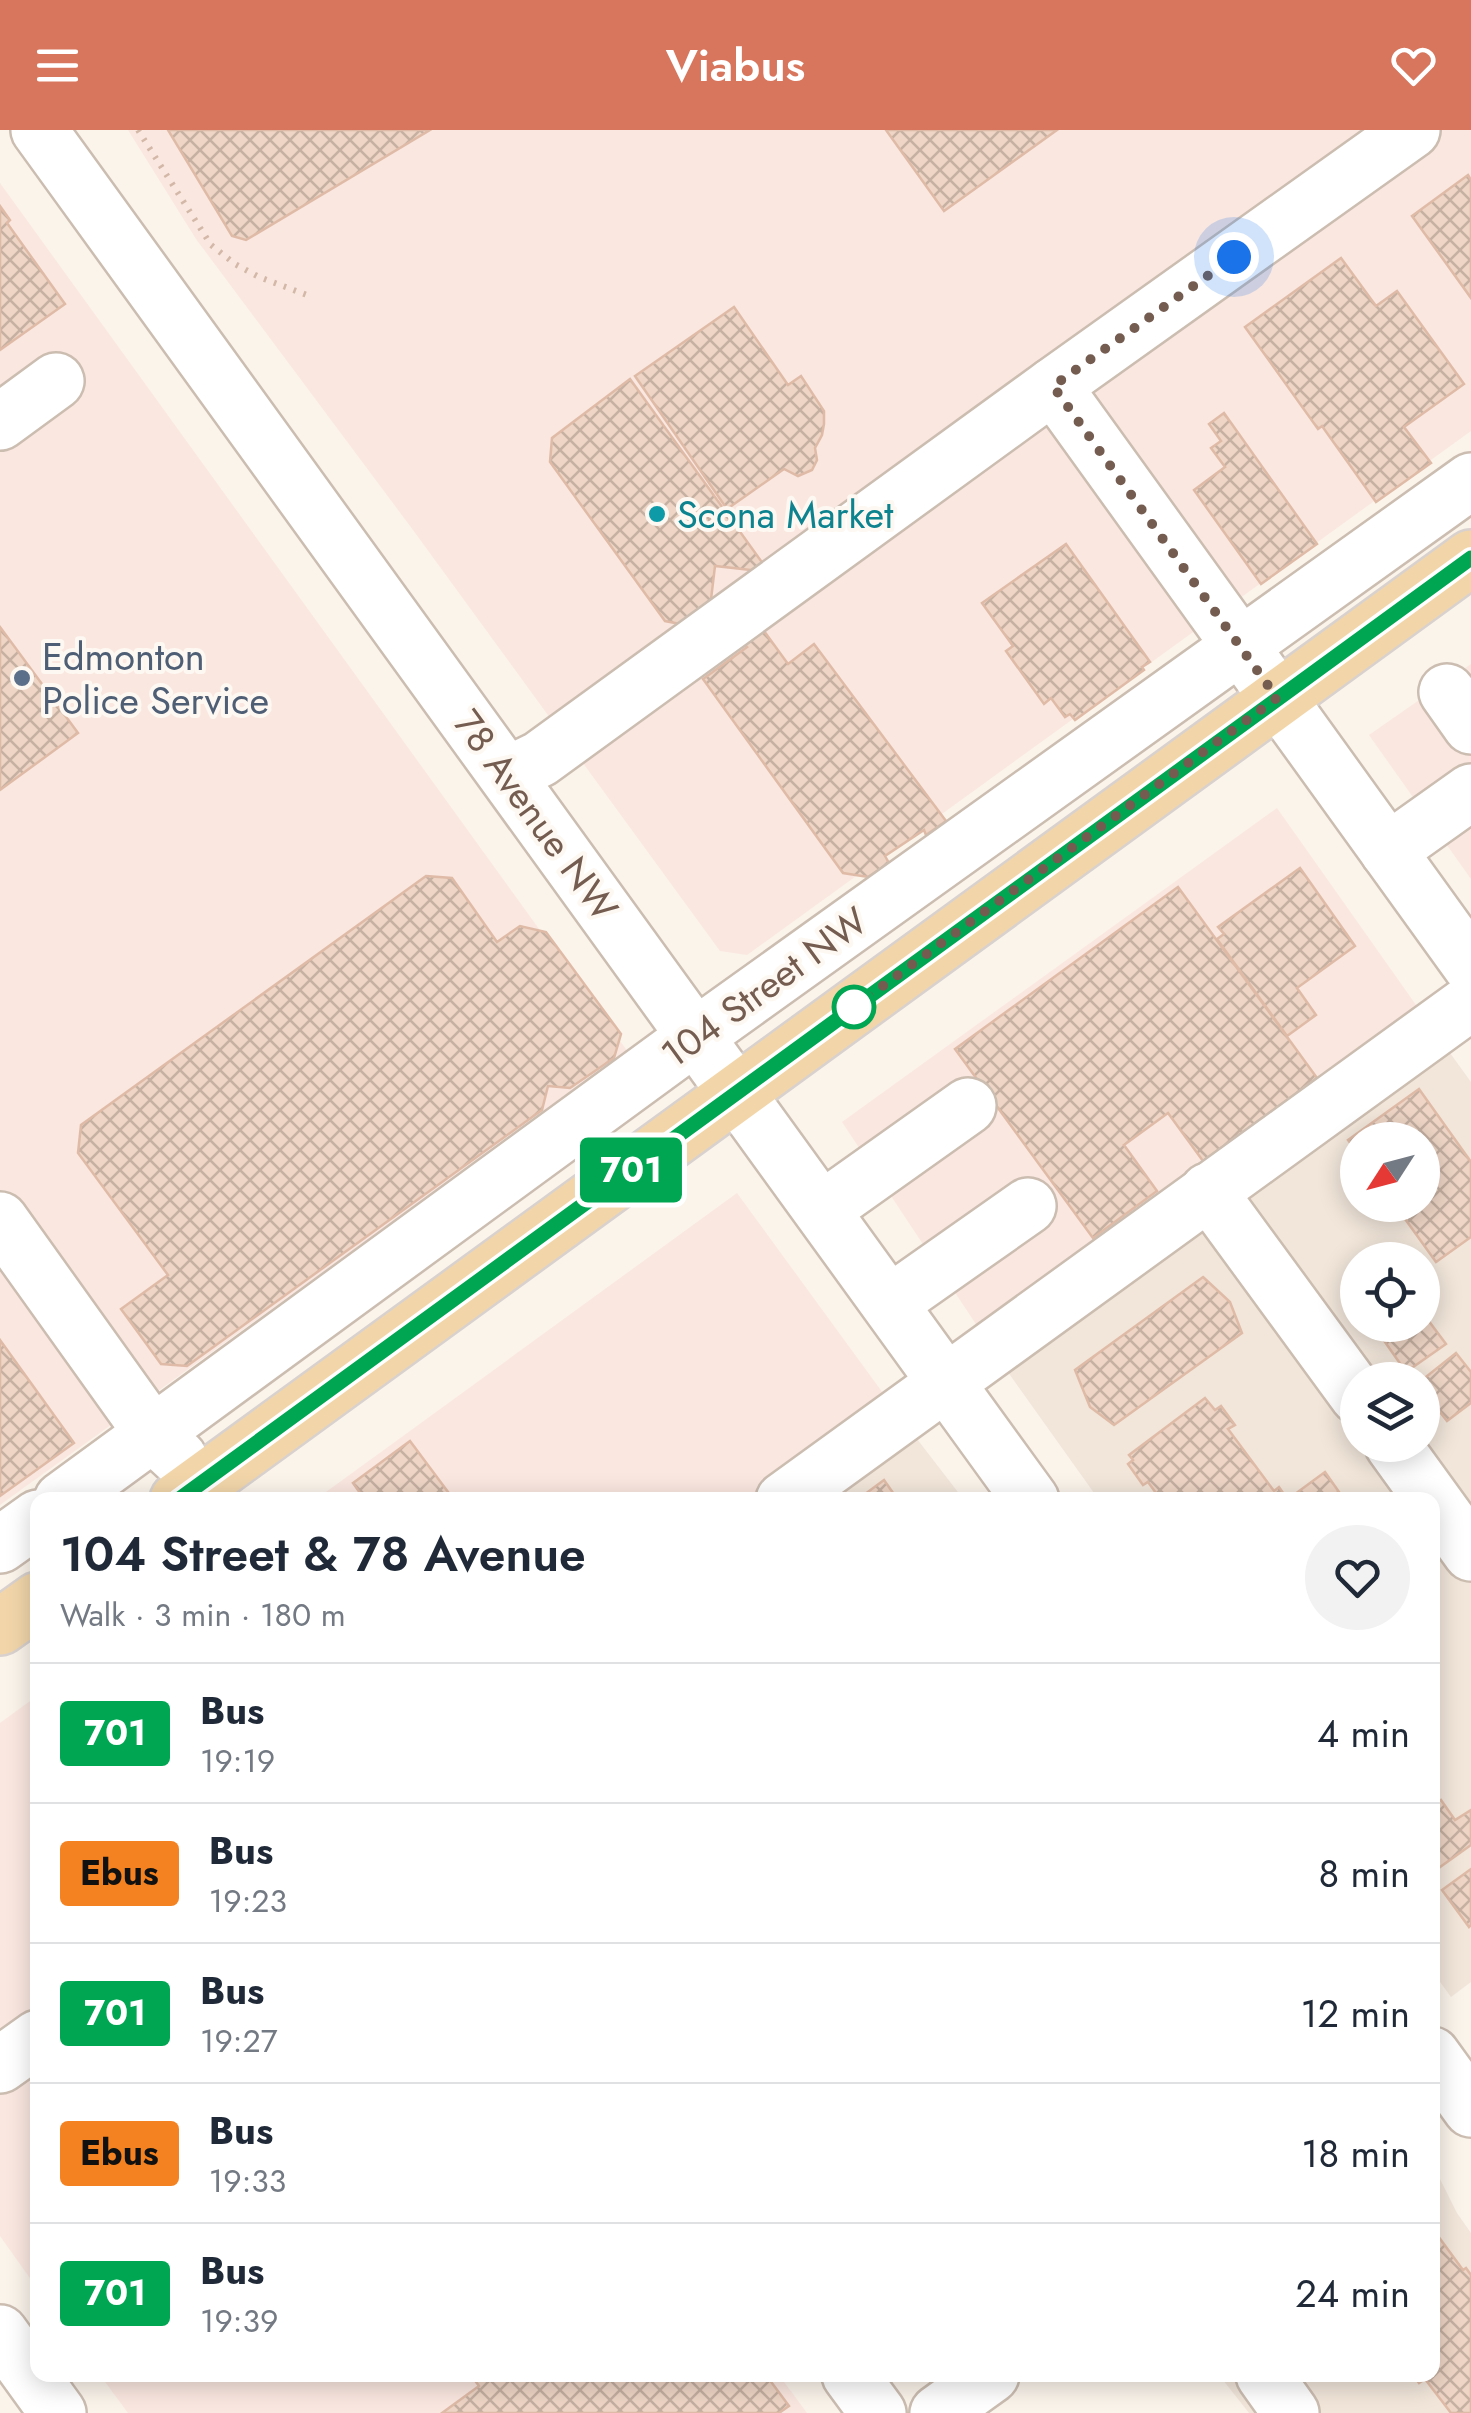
<!DOCTYPE html>
<meta charset="utf-8">
<style>
:root{--surface:#fff;--page:#f2f2f3;--text:#1f2937;--muted:#747a83;--line:#e0e1e3;--accent:#d8765d}
body{margin:0;font-family:Jost,sans-serif;background:var(--page);color:var(--text);height:100vh;display:flex;flex-direction:column;font-size:38px;white-space:nowrap}
*{box-sizing:border-box;margin:0}
p{font-size:32px;color:var(--muted)}
.icon{flex:none;width:55px;height:55px;fill:none;stroke:currentColor;stroke-width:2;stroke-linecap:round;stroke-linejoin:round}
.map{position:relative;flex:1;overflow:hidden}
.sheet{position:absolute;left:30px;top:1362px;width:1410px;height:890px;display:flex;flex-direction:column;background:var(--surface);border-radius:20px;box-shadow:0 5px 25px #0003}
.sheet>*{flex:none}
.badge{padding:0 20px;border-radius:8px;font-size:35px;line-height:65px}
.needle{width:65px;rotate:234deg}
.tools{position:absolute;left:1340px;top:992px;display:grid;gap:20px}
.tools a{display:grid;place-items:center;width:100px;height:100px;border-radius:50%;background:var(--surface);box-shadow:0 5px 25px #0003;font-size:50px}
.you{position:absolute;width:50px;height:50px;margin:-25px;border:8px solid #fff;border-radius:50%;background:#1a73e8;box-shadow:0 0 0 15px #1a73e833}
.map>.badge{position:absolute;translate:-50% -50%;box-shadow:0 0 0 5px #fff}
.round{display:grid;place-items:center;flex:none;width:105px;height:105px;border-radius:52px;background:var(--page)}
.overview{display:flex;align-items:center;justify-content:space-between;height:170px;padding:0 30px}
h1{font-size:48px;font-weight:600;line-height:75px}
ul{padding:0;list-style:none}
li{display:flex;align-items:center;gap:30px;height:140px;padding:0 30px;border-top:2px solid var(--line)}
li div{flex:1}
li b{display:block;font-size:38px}
li em{font-style:normal}
li .badge{min-width:110px;font-weight:700;text-align:center}
header{display:flex;justify-content:space-between;align-items:center;height:130px;padding:0 30px;background:var(--accent);color:#fff;font-size:45px;font-weight:600}
.map>svg:first-child{display:block}
.residential{fill:#f2e6da;fill-rule:evenodd}
.commercial{fill:#fae7e0}
.building{fill:url(#building-cross-hatch);stroke:#dfbba7;stroke-width:2.5}
.lines{fill:none;stroke-linecap:round;stroke-linejoin:round}
.minor-casing{stroke:#ccbdb1;stroke-width:60}
.major-casing{stroke:#d8d1ce;stroke-width:60}
.path{stroke:#d3b8a8;stroke-width:6;stroke-dasharray:2.5 8;stroke-linecap:butt}
.minor{stroke:#fff;stroke-width:55}
.major{stroke:#f2d6aa;stroke-width:55}
.line-casing{stroke:#fff;stroke-width:22}
.line{stroke:#00a651;stroke-width:15}
.walk{stroke:#745c50;stroke-width:10;stroke-dasharray:0 18}
.culture-dot{fill:#0f9aa8;stroke:#fdf8f1;stroke-width:4}
.service-dot{fill:#5c6f8a;stroke:#fdf8f1;stroke-width:4}
.stop-dot{fill:#fff;stroke:#00a651;stroke-width:5}
.labels{text-anchor:middle;dominant-baseline:central;stroke-width:8;stroke-linejoin:round;paint-order:stroke}
.culture-label{font-size:38px;fill:#0d838f;stroke:#fdf8f1;text-anchor:start}
.service-label{font-size:38px;fill:#4e5e75;stroke:#fdf8f1;text-anchor:start}
.street-label{font-size:38px;fill:#745c50;stroke:#fdf8f1}
</style>
<header><svg class="icon" aria-label="menu" viewBox="0 0 24 24"><path d="M4 6h16M4 12h16M4 18h16"/></svg>Viabus<svg class="icon" aria-label="heart" viewBox="0 0 24 24"><path d="M12 20l-8-8c-3-5 5-10 8-4 3-6 11-1 8 4z"/></svg></header>
<div class="map">
<svg width="1471" height="2283" viewBox="0 0 1471 2283">
<defs>
<pattern id="building-cross-hatch" width="8" height="8" patternUnits="userSpaceOnUse" patternTransform="scale(2.5)"><rect width="8" height="8" fill="#eed5c5"/><path d="M0 0l8 8M0 8l8-8" fill="none" stroke="#c5b0a2"/></pattern>
</defs>
<rect width="100%" height="100%" fill="#fbf4eb"/>
<g class="residential">
<path d="M1445 916 1471 952V1852L1451 1867 1432 1841V1370H1099L1005 1238ZM1358 1010H1422V1075H1358ZM1358 1130H1422V1195H1358ZM1358 1250H1422V1315H1358Z"/>
<path d="M907 1296 964 1370H818Z"/>
<path d="M1433 2035 1457 2083 1471 2103V2283H1249L1219 2245H1432Z"/>
</g>
<g class="commercial">
<path d="M128 0H1471V301L747 825 720 821 413 400 196 109Z"/>
<path d="M0 53 628 922 0 1375Z"/>
<path d="M1471 534V749L1369 605Z"/>
<path d="M1277 678 1445 916 1005 1238 842 992Z"/>
<path d="M737 1063 907 1296 818 1370H315Z"/>
<path d="M37 1566V2158L0 2106V1593Z"/>
<path d="M100 2245H779L807 2283H128Z"/>
</g>
<g class="building">
<path d="M168 0H430L246 110 232 106Z"/>
<path d="M886 0H1057L944 81Z"/>
<path d="M1468 45 1471 50V168L1412 86Z"/>
<path d="M0 76 10 90 7 93 65 174 0 220Z"/>
<path d="M1341 128 1376 176 1397 161 1464 254 1404 297 1431 333 1376 372 1322 296 1318 299 1245 197Z"/>
<path d="M734 177 788 255 801 246 824 281V294L822 305 815 318 817 330 812 340 798 346 784 339 727 379 635 246Z"/>
<path d="M630 249 769 442 715 436 710 478 690 496 665 491 550 332 552 308Z"/>
<path d="M1224 283 1317 414 1261 454 1194 360 1225 337 1211 318 1221 311 1209 294Z"/>
<path d="M1066 414 1150 532 1142 537 1144 540 1075 590 1070 584 1065 587 1051 568 1044 574 1006 521 1013 516 982 473Z"/>
<path d="M0 497 78 603 0 660Z"/>
<path d="M764 501 788 534 814 514 946 691 926 705 924 700 885 726 889 733 868 747 843 743 703 549 747 517 745 515Z"/>
<path d="M1300 738 1355 816 1297 858 1316 885 1287 906 1217 809 1224 804 1218 797Z"/>
<path d="M426 746 452 748 497 812 520 796 546 802 621 904 614 928 570 958 548 956 542 980 187 1236 161 1234 121 1179 168 1145 78 1023 81 995Z"/>
<path d="M1178 757 1317 948 1203 1031 1168 983 1124 1015 1157 1061 1093 1108 955 919Z"/>
<path d="M1419 959 1471 1032V1107L1436 1132 1395 1075H1422V1010H1358V1023L1348 1010Z"/>
<path d="M1203 1147 1230 1172 1242 1203 1114 1295 1090 1277 1075 1240Z"/>
<path d="M1422 1182 1446 1214 1406 1242 1378 1202 1388 1195H1422Z"/>
<path d="M0 1210 74 1313 0 1366Z"/>
<path d="M1456 1223 1471 1242V1273L1447 1291 1422 1259V1250Z"/>
<path d="M1205 1268 1215 1280 1221 1276 1235 1295 1228 1299 1274 1361 1279 1357 1288 1370H1161L1148 1352 1143 1355 1128 1334 1133 1330 1129 1325Z"/>
<path d="M410 1311 454 1370H365L353 1353Z"/>
<path d="M1325 1342 1339 1362 1328 1370H1299L1295 1364Z"/>
<path d="M884 1350 898 1370H857Z"/>
<path d="M1441 1670 1455 1690 1471 1680V1715L1433 1742 1432 1676Z"/>
<path d="M1471 1739V1795L1469 1797 1442 1760Z"/>
<path d="M1438 2106 1463 2140 1466 2138 1471 2145V2283H1451L1425 2249 1419 2253 1413 2245H1432V2110Z"/>
<path d="M471 2245H766L789 2276 779 2283H442L479 2256Z"/>
</g>
<g class="lines">
<g class="minor-casing">
<g id="minor">
<path d="M39 0 1031 1370"/>
<path d="M1053 256 1471 836"/>
<path d="M0 292 56 251"/>
<path d="M1447 562 1471 596"/>
<path d="M507 645 540 629 1053 256 1412 0"/>
<path d="M1388 721 1471 662"/>
<path d="M1208 1061 1358 1266"/>
<path d="M823 1079 968 976"/>
<path d="M0 1090 153 1304 179 1328"/>
<path d="M890 1173 1028 1076"/>
<path d="M1393 1315 1471 1423"/>
<path d="M62 1370 696 906 1471 351"/>
<path d="M784 1370 1471 872"/>
<path d="M0 1415 38 1388"/>
<path d="M1432 1925 1471 1979"/>
<path d="M0 1935 38 1908"/>
<path d="M0 2203 58 2283"/>
<path d="M850 2245 878 2283"/>
<path d="M1264 2245 1291 2283"/>
<path d="M938 2283 991 2245"/>
</g>
</g>
<g class="major-casing">
<g id="major">
<path d="M178 1370 1471 428"/>
<path d="M0 1497 38 1470"/>
</g>
</g>
<path class="path" d="M138 0 211 115 235 134 259 147 307 165"/>
<use href="#minor" class="minor"/>
<use href="#major" class="major"/>
</g>
<g class="lines">
<g class="line-casing">
<path id="line" d="M178 1370 1471 428"/>
</g>
<use href="#line" class="line"/>
<path class="walk" d="M854 877 1277 568 1053 256 1234 127"/>
</g>
<circle class="culture-dot" cx="657" cy="384" r="10"/>
<circle class="service-dot" cx="22" cy="548" r="10"/>
<circle class="stop-dot" cx="854" cy="877" r="20"/>
<g class="labels">
<g class="culture-label">
<text x="677" y="384">Scona Market</text>
</g>
<g class="service-label">
<text x="42" y="526">Edmonton<tspan x="42" dy="44">Police Service</tspan></text>
</g>
<g class="street-label">
<text transform="translate(536 685) rotate(54)">78 Avenue NW</text>
<text transform="translate(764 857) rotate(-36)">104 Street NW</text>
</g>
</g>
</svg>
<div class="tools">
<a><svg class="needle" viewBox="-14 -14 28 28"><path d="M0-13l5 13h-10z" fill="#e53935"/><path d="M0 13l5-13h-10z" fill="#747a83"/></svg></a>
<a><svg class="icon" aria-label="locate" viewBox="0 0 24 24"><circle cx="12" cy="12" r="6"/><path d="M12 2v4M12 18v4M2 12h4M18 12h4"/></svg></a>
<a><svg class="icon" aria-label="layers" viewBox="0 0 24 24"><path d="M12 4l9 5-9 5-9-5zM3 14l9 5 9-5"/></svg></a>
</div>
<div class="you" style="left:1234px;top:127px"></div>
<b class="badge" style="left:631px;top:1040px;background:#00a651;color:#fff">701</b>
<section class="sheet">
<div class="overview"><div><h1>104 Street &amp; 78 Avenue</h1><p>Walk · 3 min · 180 m</p></div><a class="round"><svg class="icon" aria-label="heart" viewBox="0 0 24 24"><path d="M12 20l-8-8c-3-5 5-10 8-4 3-6 11-1 8 4z"/></svg></a></div>
<ul>
<li><span class="badge" style="background:#00a651;color:#fff">701</span><div><b>Bus</b><p>19:19</p></div><em>4 min</em></li>
<li><span class="badge" style="background:#f58220;color:#111">Ebus</span><div><b>Bus</b><p>19:23</p></div><em>8 min</em></li>
<li><span class="badge" style="background:#00a651;color:#fff">701</span><div><b>Bus</b><p>19:27</p></div><em>12 min</em></li>
<li><span class="badge" style="background:#f58220;color:#111">Ebus</span><div><b>Bus</b><p>19:33</p></div><em>18 min</em></li>
<li><span class="badge" style="background:#00a651;color:#fff">701</span><div><b>Bus</b><p>19:39</p></div><em>24 min</em></li>
</ul>
</section>
</div>
